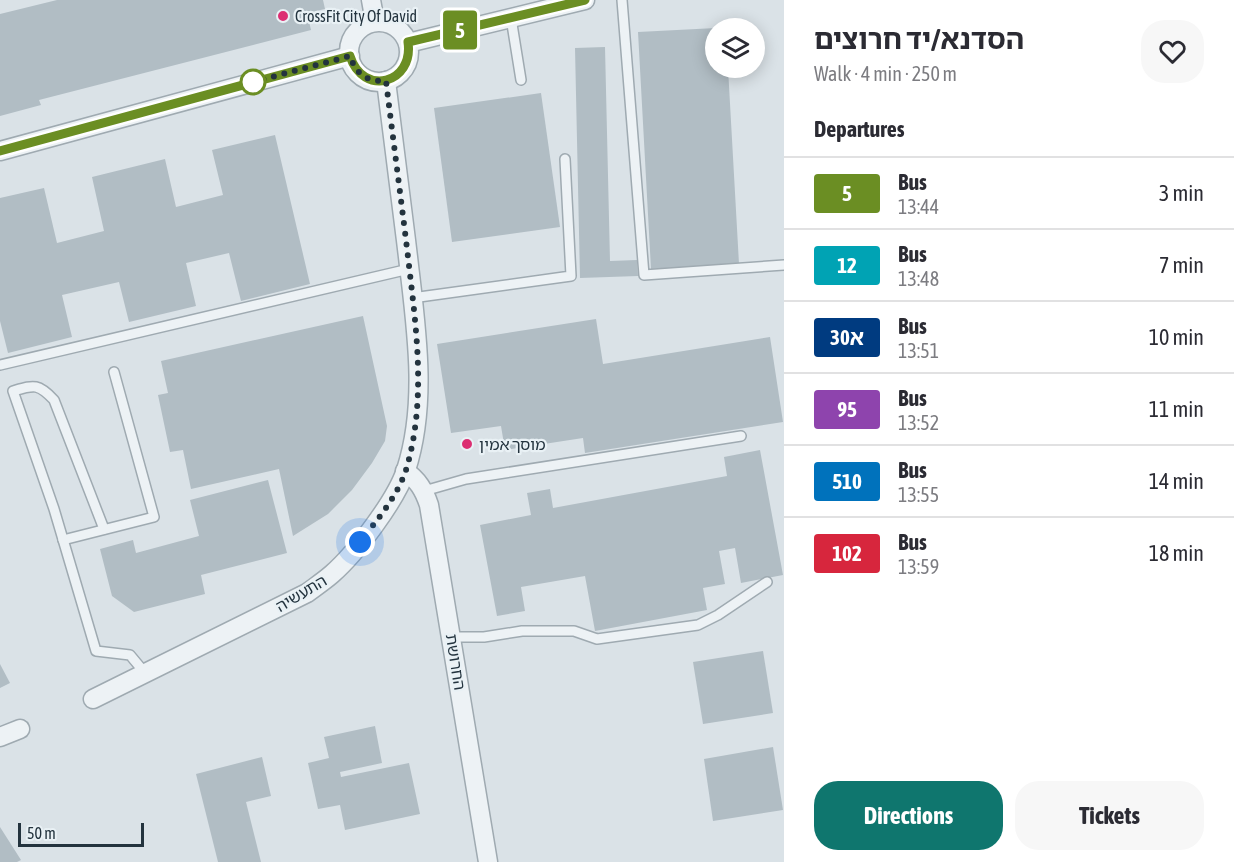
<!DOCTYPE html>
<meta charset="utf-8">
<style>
:root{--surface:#fff;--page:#f7f7f7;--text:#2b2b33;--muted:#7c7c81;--line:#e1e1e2;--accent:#0f766e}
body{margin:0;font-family:"Asap Condensed","Noto Sans Hebrew",sans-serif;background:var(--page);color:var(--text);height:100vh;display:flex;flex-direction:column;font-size:22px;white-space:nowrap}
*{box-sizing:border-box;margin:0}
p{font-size:20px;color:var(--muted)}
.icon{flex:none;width:33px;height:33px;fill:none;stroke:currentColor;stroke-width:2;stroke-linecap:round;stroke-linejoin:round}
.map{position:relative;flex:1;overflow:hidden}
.drawer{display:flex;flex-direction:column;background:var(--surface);width:450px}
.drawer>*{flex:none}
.badge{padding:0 12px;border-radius:4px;font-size:21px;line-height:39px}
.tools{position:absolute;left:705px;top:18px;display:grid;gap:12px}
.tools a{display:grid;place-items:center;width:60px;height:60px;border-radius:50%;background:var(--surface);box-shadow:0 3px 15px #0003;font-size:30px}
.scale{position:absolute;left:18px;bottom:15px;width:126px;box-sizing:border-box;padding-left:6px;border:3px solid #23333e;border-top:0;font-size:16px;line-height:21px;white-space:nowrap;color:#23333e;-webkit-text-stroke:4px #e9f1f5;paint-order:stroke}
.you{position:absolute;width:30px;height:30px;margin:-15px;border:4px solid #fff;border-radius:50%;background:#1a73e8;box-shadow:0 0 0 9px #1a73e833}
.map>.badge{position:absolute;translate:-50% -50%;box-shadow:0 0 0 3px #fff}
h2{padding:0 30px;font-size:22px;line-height:54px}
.round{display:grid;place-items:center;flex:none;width:63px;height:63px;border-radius:24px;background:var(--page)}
.headline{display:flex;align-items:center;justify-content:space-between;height:102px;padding:0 30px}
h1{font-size:28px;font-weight:700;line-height:45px}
.primary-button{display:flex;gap:12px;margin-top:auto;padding:12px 30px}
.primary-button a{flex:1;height:69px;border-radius:24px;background:var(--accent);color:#fff;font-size:24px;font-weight:700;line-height:69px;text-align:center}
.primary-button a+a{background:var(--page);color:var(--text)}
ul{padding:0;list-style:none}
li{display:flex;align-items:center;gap:18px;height:72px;padding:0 30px;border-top:2px solid var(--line)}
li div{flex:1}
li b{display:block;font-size:22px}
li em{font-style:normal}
li .badge{min-width:66px;font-weight:700;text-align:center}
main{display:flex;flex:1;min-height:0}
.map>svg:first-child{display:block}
.building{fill:#b1bdc4}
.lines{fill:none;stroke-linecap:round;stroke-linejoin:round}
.lane-casing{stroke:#9faab1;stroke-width:12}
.street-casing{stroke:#9faab1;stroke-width:21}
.lane{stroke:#edf2f5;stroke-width:9}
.street{stroke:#edf2f5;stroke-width:18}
.line-casing{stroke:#fff;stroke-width:14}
.line{stroke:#6b8e23;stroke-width:9}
.walk{stroke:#23333e;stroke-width:6;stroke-dasharray:0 10.8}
.poi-dot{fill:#dc2f72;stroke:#e9f1f5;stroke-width:2}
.stop-dot{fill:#fff;stroke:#6b8e23;stroke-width:3}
.labels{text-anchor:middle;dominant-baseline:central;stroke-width:4.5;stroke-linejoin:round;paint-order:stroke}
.poi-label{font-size:16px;fill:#23333e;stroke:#e9f1f5;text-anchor:start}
.street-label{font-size:16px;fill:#23333e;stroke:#e9f1f5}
</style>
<main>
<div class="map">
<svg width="784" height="862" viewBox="0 0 784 862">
<rect width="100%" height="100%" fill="#dae2e7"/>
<g class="building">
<path d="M57 0H323L325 9 307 13 311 30 39 100 41 105 0 116V14Z"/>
<path d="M716 28V68H728L739 264 651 269 638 32Z"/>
<path d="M605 47 610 261 637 260 638 276 580 278 575 48Z"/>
<path d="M541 93 560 227 452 242 434 108Z"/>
<path d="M275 135 310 284 241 301 229 253 186 263 196 306 129 322 119 282 62 295 72 337 8 353 0 321V198L44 188 57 243 104 231 92 177 165 159 176 207 223 195 212 150Z"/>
<path d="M363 316 387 426 385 441 372 463 352 490 328 514 293 536 279 469 191 489 183 450 170 452 158 395 168 393 161 361Z"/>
<path d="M596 319 603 364 770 337 783 422 585 453 583 438 505 450 501 426 451 433 437 344Z"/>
<path d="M760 450 783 575 741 583 735 548 719 551 725 584 703 588 707 610 595 631 585 576 521 587 525 611 497 616 480 525 531 515 527 493 550 489 553 508 727 476 724 457Z"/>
<path d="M268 480 287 553 201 575 205 594 134 612 112 596 100 549 133 540 136 553 199 536 190 500Z"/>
<path d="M763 651 773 713 703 724 693 662Z"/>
<path d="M0 664 10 683 0 688Z"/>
<path d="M375 726 382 763 340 772 341 777 409 763 420 814 345 830 340 805 318 809 308 763 329 758 324 737Z"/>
<path d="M773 747 783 810 713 821 704 759Z"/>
<path d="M262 757 271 796 246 802 261 862H218L196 774Z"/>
<path d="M0 827 21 860 17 862H0Z"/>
</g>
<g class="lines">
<g class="lane-casing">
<g id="lane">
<path d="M622 0 644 275 784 265"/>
<path d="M511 18 521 80"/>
<path d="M412 298 571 276 565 159"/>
<path d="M0 365 409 269"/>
<path d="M424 491 466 479 741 436"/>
<path d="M104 529 54 400C38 383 34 385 13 391L54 509 96 651 130 655 145 673"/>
<path d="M63 540 154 517 114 372"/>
<path d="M452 637H484L522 631H574L597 639 698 625 718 615 767 582"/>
</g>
</g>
<g class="street-casing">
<g id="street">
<path d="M371 0 375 22"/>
<circle cx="379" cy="52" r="30"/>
<path d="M408 43 585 0"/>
<path d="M0 151 350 56"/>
<path d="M405 471C418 480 424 490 429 505L488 862"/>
<path d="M93 699 307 593C315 587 324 581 332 574 356 553 396 500 406 470 428 402 416 327 408 257 401 198 393 139 386 81"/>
<path d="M0 737 20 729"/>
</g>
</g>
<use href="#lane" class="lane"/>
<use href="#street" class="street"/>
</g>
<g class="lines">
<g class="line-casing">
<path id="line" d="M0 151 350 56C363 97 414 84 408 42L585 0"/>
</g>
<use href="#line" class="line"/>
<path class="walk" d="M253 82 350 56C356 74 367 82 386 81 393 139 401 198 408 257 416 327 427 400 406 470 397 497 377 520 360 542"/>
</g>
<g class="poi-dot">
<circle cx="283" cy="16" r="6"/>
<circle cx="467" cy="444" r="6"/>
</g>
<circle class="stop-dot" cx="253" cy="82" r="12"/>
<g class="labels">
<g class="poi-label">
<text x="295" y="16">CrossFit City Of David</text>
<text x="479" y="444">מוסך אמין</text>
</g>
<g class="street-label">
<text transform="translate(301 593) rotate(-31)">התעשיה</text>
<text transform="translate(456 662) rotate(81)">החרושת</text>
</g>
</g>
</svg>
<div class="tools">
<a><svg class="icon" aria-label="layers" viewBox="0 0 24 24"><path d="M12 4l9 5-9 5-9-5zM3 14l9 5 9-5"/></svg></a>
</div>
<div class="scale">50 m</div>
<div class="you" style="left:360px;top:542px"></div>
<b class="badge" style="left:460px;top:30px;background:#6b8e23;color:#fff">5</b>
</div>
<section class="drawer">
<div class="headline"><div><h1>הסדנא/יד חרוצים</h1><p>Walk · 4 min · 250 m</p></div><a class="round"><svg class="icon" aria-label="heart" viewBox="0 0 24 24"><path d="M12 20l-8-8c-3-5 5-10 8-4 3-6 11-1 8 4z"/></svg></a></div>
<h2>Departures</h2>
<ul>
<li><span class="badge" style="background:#6b8e23;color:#fff">5</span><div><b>Bus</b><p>13:44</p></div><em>3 min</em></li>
<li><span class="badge" style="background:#00a3b4;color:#fff">12</span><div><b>Bus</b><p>13:48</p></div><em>7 min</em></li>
<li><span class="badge" style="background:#003b80;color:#fff">30א</span><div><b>Bus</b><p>13:51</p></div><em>10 min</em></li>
<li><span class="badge" style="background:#8e44ad;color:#fff">95</span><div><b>Bus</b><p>13:52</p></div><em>11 min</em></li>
<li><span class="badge" style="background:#0072bc;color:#fff">510</span><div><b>Bus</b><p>13:55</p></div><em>14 min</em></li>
<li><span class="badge" style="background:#d7263d;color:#fff">102</span><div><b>Bus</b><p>13:59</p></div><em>18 min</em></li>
</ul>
<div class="primary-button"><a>Directions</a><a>Tickets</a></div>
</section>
</main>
